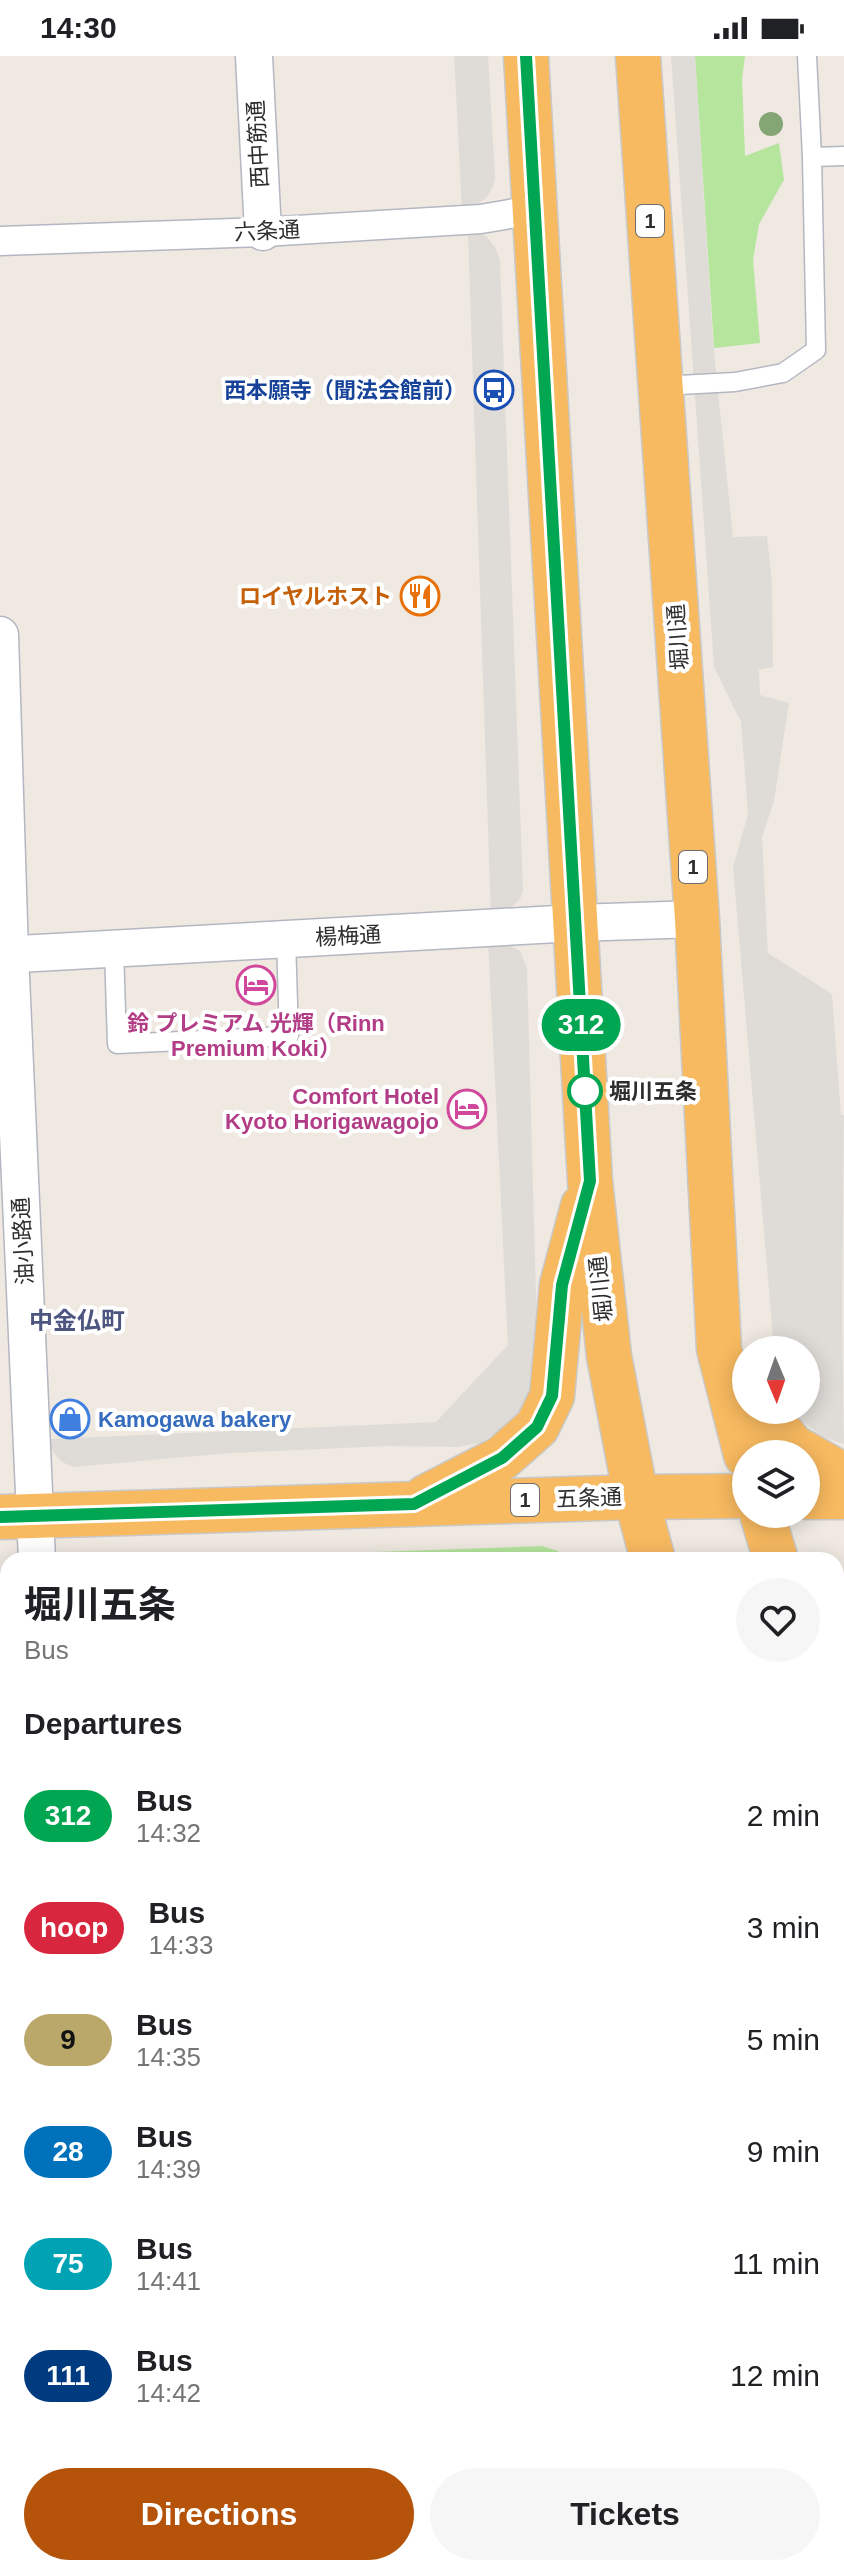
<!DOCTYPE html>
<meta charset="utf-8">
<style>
:root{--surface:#fff;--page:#f6f6f6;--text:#202124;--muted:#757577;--accent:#b45309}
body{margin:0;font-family:Arial,"Noto Sans JP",sans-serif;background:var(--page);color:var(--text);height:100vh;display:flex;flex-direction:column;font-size:30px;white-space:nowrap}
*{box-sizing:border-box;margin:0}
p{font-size:26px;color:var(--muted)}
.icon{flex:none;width:44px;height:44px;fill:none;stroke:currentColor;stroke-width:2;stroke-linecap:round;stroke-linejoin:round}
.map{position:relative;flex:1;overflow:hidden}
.details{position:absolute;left:0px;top:1496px;width:844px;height:1024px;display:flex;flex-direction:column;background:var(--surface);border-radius:24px 24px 0 0;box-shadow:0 4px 20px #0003}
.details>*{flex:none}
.badge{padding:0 16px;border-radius:26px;font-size:28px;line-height:52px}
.needle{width:52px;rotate:178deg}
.fabs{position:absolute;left:732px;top:1280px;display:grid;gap:16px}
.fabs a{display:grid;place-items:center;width:88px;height:88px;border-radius:50%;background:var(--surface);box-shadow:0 4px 20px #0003;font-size:40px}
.map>.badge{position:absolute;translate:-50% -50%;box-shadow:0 0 0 4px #fff}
h2{padding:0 24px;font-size:30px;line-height:72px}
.round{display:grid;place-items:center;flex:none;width:84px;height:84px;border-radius:42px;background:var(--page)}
.summary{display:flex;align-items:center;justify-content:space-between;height:136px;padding:0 24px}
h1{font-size:38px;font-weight:700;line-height:60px}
.action{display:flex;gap:16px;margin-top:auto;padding:16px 24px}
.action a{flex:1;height:92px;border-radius:48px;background:var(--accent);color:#fff;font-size:32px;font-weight:700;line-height:92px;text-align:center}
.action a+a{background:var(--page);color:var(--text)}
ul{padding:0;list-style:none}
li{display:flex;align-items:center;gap:24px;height:112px;padding:0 24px}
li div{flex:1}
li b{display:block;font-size:30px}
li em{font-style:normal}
li .badge{min-width:88px;font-weight:700;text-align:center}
.status{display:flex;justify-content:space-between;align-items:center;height:56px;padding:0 40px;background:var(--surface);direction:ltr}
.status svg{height:22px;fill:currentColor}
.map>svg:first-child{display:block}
.education{fill:#f0e6d1}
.green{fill:#b6e59e}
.plaza{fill:#dfdcd8}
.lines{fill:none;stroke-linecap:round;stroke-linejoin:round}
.service-casing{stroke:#b4b7c1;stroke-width:21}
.pedestrian-casing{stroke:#b4b7c1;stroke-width:31}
.minor-casing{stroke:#b4b7c1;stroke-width:39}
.primary-casing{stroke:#c9c9c9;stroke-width:47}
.trunk-casing{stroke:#c9c9c9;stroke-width:47}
.service{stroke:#fff;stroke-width:18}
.pedestrian{stroke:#fff;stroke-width:28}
.minor{stroke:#fff;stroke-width:36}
.primary{stroke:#f2d163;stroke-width:44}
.trunk{stroke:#f8ba60;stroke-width:44}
.tree{fill:#84a574}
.line-casing{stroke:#fff;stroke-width:18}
.line{stroke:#00a651;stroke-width:12}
.stop-dot{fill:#fff;stroke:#00a651;stroke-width:4}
.labels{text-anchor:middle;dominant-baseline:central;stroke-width:8;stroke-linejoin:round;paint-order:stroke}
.shield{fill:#fff;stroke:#6d6d6d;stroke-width:2}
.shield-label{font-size:20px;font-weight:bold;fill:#2e2e2e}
.street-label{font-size:22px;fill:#2e2e2e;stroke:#fff}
.transit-label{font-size:22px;font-weight:bold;fill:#164399;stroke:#fff;text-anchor:end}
.food-label{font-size:22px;font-weight:bold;fill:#c56008;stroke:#fff;text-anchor:end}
.hotel-label{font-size:22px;font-weight:bold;fill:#b23c85;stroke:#fff}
.stop-label{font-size:22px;font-weight:bold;fill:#2e2e2e;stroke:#fff;text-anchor:start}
.shop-label{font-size:22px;font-weight:bold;fill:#366cbe;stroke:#fff;text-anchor:start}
.neighbourhood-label{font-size:24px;font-weight:bold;fill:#4d5680;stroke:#fff}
</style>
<div class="status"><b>14:30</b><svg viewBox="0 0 49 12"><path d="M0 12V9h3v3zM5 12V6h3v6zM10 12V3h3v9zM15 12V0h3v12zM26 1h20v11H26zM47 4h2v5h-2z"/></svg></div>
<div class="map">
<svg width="844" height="2520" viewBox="0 0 844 2520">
<rect width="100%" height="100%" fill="#efe9e1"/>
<rect class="education" x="98" y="2512" width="457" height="8"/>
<g class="green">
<path d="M695 0H745L742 23 745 100 779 87 784 124 759 168 753 204 760 287 714 292Z"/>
<path d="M542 1490 558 1495 561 1504H145Z"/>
<rect x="113" y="2512" width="305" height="8"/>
</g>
<g class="plaza">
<path d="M454 0H488L495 122 493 131 486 142 473 152 462 155Z"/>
<path d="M671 0H695L713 286 733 481 767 480 772 527 773 611 759 614 760 639 789 647 774 745 762 781 768 897 832 938 841 1059H844L842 1260 844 1388 823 1381 787 1354H806V1294H774L733 811 748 758 741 666 714 611Z"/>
<path d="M472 176 486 180 495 191 500 204 523 835 520 843 507 856 491 863 468 177Z"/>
<path d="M488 885 508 888 520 895 527 912 538 1312 529 1342 518 1358 504 1372 479 1387 458 1391 388 1390 231 1397 73 1411 62 1406 52 1395 50 1383 436 1366 508 1289Z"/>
</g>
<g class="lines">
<g class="service-casing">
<g id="service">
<path d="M812 101 844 100"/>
<path d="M661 330 735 326 783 317 816 294 812 101 807 0"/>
<path d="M114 893 117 988 289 980 286 883"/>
</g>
</g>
<g class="pedestrian-casing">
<path id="pedestrian" d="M0 185 263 176 481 163 533 154"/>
</g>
<g class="minor-casing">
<g id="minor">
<path d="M254 0 263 176"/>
<path d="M0 579 10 898 37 1504"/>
<path d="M0 899 575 867 697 863"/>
<path d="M0 2370H8"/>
<path d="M77 2512V2520"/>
<path d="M569 2512V2520"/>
</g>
</g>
<g class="primary-casing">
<g id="primary">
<path d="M836 1861 844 2039"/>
<path d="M756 2512 757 2520"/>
</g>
</g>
<g class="trunk-casing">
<g id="trunk">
<path d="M526 0 590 1125 609 1300 636 1441 653 1504"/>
<path d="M638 0 697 863 719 1293 746 1399"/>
<path d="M763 1354 793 1391 806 1398"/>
<path d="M806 1398 844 1420"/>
<path d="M426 1441 502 1402 537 1371 552 1340 562 1229 583 1150"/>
<path d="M806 1441H844"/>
<path d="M762 1458 776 1504"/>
<path d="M0 1461 636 1441 746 1440"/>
<path d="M836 1564H844"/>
<path d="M0 1593H8"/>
<path d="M836 1694 844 1680"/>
</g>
</g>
<use href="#service" class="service"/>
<use href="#pedestrian" class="pedestrian"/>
<use href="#minor" class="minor"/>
<use href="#primary" class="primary"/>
<use href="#trunk" class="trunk"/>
</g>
<circle class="tree" cx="771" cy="68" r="12"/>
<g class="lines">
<g class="line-casing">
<path id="line" d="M0 1461 414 1448 502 1402 537 1371 552 1340 562 1229 590 1125 526 0"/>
</g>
<use href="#line" class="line"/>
</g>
<defs>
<g id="bus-ring" transform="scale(2)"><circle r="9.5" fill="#fff" stroke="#1a4fb4" stroke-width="1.5"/><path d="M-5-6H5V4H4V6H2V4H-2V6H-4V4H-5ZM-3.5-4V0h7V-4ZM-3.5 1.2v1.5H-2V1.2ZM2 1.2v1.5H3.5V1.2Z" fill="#1a4fb4"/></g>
<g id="restaurant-ring" transform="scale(2)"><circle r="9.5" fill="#fff" stroke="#e8710a" stroke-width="1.5"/><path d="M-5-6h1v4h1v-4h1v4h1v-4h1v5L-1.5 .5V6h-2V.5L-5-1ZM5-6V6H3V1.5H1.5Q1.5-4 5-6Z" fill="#e8710a"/></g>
<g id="hotel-ring" transform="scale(2)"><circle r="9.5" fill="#fff" stroke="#d1479c" stroke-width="1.5"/><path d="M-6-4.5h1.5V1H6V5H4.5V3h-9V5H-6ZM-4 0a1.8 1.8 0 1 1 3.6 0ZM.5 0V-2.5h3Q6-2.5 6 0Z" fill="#d1479c"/></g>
<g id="shop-ring" transform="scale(2)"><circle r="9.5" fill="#fff" stroke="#3f7fe0" stroke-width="1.5"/><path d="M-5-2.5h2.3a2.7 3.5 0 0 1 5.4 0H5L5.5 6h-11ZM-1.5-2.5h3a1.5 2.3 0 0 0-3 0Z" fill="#3f7fe0"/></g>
</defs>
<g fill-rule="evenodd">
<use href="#bus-ring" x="494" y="334"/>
<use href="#restaurant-ring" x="420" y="540"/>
<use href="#hotel-ring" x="256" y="929"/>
<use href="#hotel-ring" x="467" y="1053"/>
<use href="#shop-ring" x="70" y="1363"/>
</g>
<circle class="stop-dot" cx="585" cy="1035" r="16"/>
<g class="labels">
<g class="shield">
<rect x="636" y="149" width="28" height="32" rx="6"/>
<rect x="679" y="795" width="28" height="32" rx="6"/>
<rect x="511" y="1428" width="28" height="32" rx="6"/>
</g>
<g class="shield-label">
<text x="650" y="165">1</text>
<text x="693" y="811">1</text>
<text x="525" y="1444">1</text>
</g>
<g class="street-label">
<text transform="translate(258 88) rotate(-93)">西中筋通</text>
<text transform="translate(267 175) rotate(-3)">六条通</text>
<text transform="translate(678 581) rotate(-94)">堀川通</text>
<text transform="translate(348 880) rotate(-3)">楊梅通</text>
<text transform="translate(23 1185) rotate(-93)">油小路通</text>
<text transform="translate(601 1233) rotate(-96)">堀川通</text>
<text transform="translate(589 1442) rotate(-2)">五条通</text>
</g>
<g class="transit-label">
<text x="466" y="334">西本願寺（聞法会館前）</text>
</g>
<g class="food-label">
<text x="392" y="540">ロイヤルホスト</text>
</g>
<g class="hotel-label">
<text x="256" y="967">鈴 プレミアム 光輝（Rinn<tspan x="256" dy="25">Premium Koki）</tspan></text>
<text x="439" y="1040" text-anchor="end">Comfort Hotel<tspan x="439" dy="25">Kyoto Horigawagojo</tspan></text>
</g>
<g class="stop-label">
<text x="609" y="1035">堀川五条</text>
</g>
<g class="shop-label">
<text x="98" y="1363">Kamogawa bakery</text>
</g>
<g class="neighbourhood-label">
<text x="77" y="1264">中金仏町</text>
</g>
</g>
</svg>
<div class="fabs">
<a><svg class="needle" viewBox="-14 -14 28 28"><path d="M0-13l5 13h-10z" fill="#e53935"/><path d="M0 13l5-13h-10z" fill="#757577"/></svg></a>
<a><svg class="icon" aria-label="layers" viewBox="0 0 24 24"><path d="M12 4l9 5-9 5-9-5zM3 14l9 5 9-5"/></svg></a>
</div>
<b class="badge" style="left:581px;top:969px;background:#00a651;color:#fff">312</b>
<section class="details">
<div class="summary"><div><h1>堀川五条</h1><p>Bus</p></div><a class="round"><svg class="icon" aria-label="heart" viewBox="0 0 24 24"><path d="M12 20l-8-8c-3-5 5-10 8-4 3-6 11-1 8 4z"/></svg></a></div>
<h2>Departures</h2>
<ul>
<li><span class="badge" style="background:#00a651;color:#fff">312</span><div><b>Bus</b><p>14:32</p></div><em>2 min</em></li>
<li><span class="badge" style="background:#d7263d;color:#fff">hoop</span><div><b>Bus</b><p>14:33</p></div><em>3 min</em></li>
<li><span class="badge" style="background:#b9a86a;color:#111">9</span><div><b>Bus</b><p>14:35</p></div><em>5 min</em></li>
<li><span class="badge" style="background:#0072bc;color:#fff">28</span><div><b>Bus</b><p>14:39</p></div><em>9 min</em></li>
<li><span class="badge" style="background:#00a3b4;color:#fff">75</span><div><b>Bus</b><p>14:41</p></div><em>11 min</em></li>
<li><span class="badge" style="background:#003b80;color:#fff">111</span><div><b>Bus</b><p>14:42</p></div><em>12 min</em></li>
</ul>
<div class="action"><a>Directions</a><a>Tickets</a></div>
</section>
</div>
